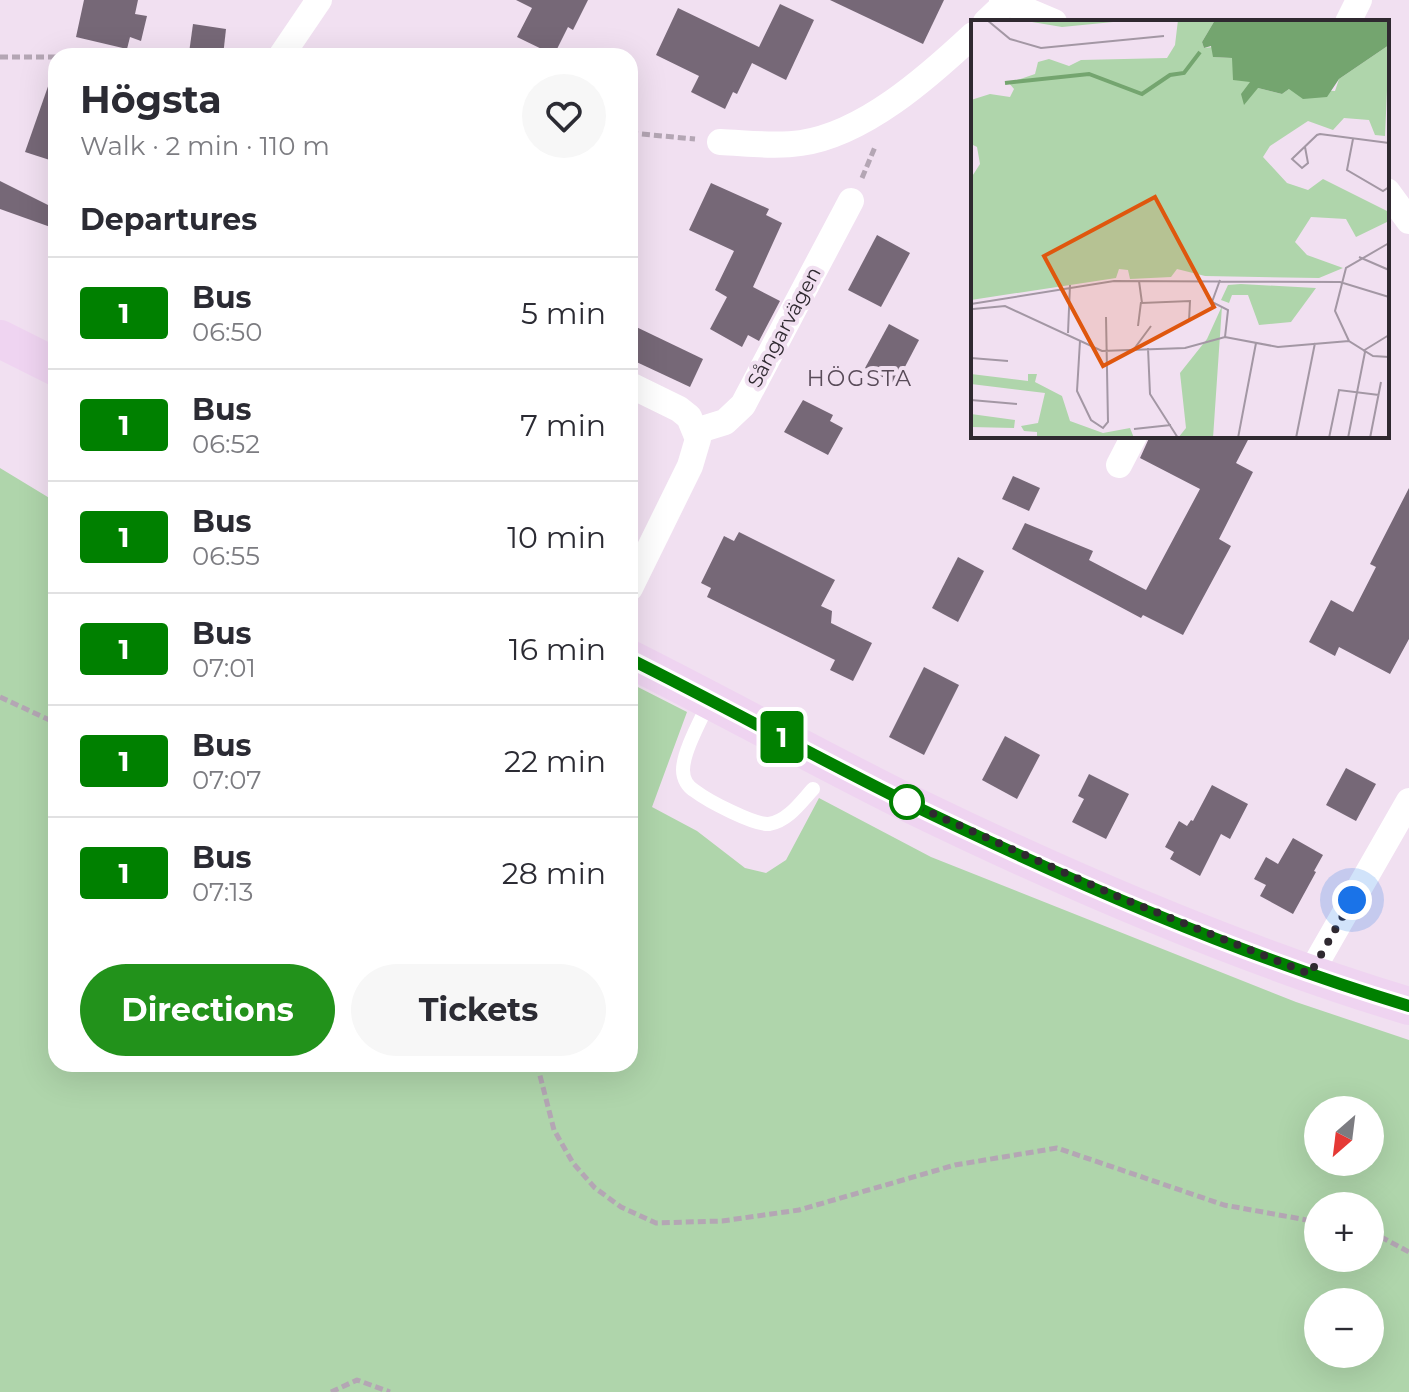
<!DOCTYPE html>
<meta charset="utf-8">
<style>
:root{--surface:#fff;--page:#f7f7f7;--text:#2b2b33;--muted:#7c7c81;--line:#e1e1e2;--accent:#22921b}
body{margin:0;font-family:Montserrat,sans-serif;background:var(--page);color:var(--text);height:100vh;display:flex;flex-direction:column;font-size:30px;white-space:nowrap}
*{box-sizing:border-box;margin:0}
p{font-size:26px;color:var(--muted)}
.icon{flex:none;width:44px;height:44px;fill:none;stroke:currentColor;stroke-width:2;stroke-linecap:round;stroke-linejoin:round}
.map{position:relative;flex:1;overflow:hidden}
.sheet{position:absolute;left:48px;top:48px;width:590px;height:1024px;display:flex;flex-direction:column;background:var(--surface);border-radius:24px;box-shadow:0 8px 32px #0002}
.sheet>*{flex:none}
.badge{padding:0 16px;border-radius:6px;font-size:28px;line-height:52px}
.needle{width:52px;rotate:208deg}
.controls{position:absolute;left:1304px;top:1096px;display:grid;gap:16px}
.controls a{display:grid;place-items:center;width:80px;height:80px;border-radius:50%;background:var(--surface);box-shadow:0 8px 32px #0002;font-size:40px}
.you{position:absolute;width:40px;height:40px;margin:-20px;border:6px solid #fff;border-radius:50%;background:#1a73e8;box-shadow:0 0 0 12px #1a73e833}
.map>.badge{position:absolute;translate:-50% -50%;box-shadow:0 0 0 4px #fff}
h2{padding:0 32px;font-size:30px;line-height:72px}
.round{display:grid;place-items:center;flex:none;width:84px;height:84px;border-radius:42px;background:var(--page)}
.headline{display:flex;align-items:center;justify-content:space-between;height:136px;padding:0 32px}
h1{font-size:38px;font-weight:700;line-height:60px}
.button{display:flex;gap:16px;margin-top:auto;padding:16px 32px}
.button a{flex:1;height:92px;border-radius:48px;background:var(--accent);color:#fff;font-size:32px;font-weight:700;line-height:92px;text-align:center}
.button a+a{background:var(--page);color:var(--text)}
ul{padding:0;list-style:none}
li{display:flex;align-items:center;gap:24px;height:112px;padding:0 32px;border-top:2px solid var(--line)}
li div{flex:1}
li b{display:block;font-size:30px}
li em{font-style:normal}
li .badge{min-width:88px;font-weight:700;text-align:center}
.map>svg:first-child{display:block}
.green{fill:#afd5ab;fill-rule:evenodd}
.building{fill:#766877}
.lines{fill:none;stroke-linecap:round;stroke-linejoin:round}
.path{stroke:#b4a6b4;stroke-width:5;stroke-dasharray:8 4;stroke-linecap:butt}
.service{stroke:#fff;stroke-width:14}
.minor{stroke:#fff;stroke-width:26}
.secondary{stroke:#efd4f1;stroke-width:38}
.line-casing{stroke:#fff;stroke-width:18}
.line{stroke:#008000;stroke-width:12}
.walk{stroke:#2f2930;stroke-width:8;stroke-dasharray:0 14.4}
.stop-dot{fill:#fff;stroke:#008000;stroke-width:4}
.labels{text-anchor:middle;dominant-baseline:central;stroke-width:8;stroke-linejoin:round;paint-order:stroke}
.street-label{font-size:20px;fill:#2f2930;stroke:#f1e0f1}
.neighbourhood-label{font-size:22px;letter-spacing:2px;fill:#594b59;stroke:#f1e0f1}
.inset-river{fill:none;stroke:#74a56f;stroke-width:4}
.inset-road{fill:none;stroke:#a397a4;stroke-width:2}
.view{fill:#df570e;fill-opacity:0.15;stroke:#df570e;stroke-width:4}
.inset-edge{fill:none;stroke:#2f2930;stroke-width:4}
</style>
<div class="map">
<svg width="1409" height="1392" viewBox="0 0 1409 1392">
<rect width="100%" height="100%" fill="#f1e0f1"/>
<path class="green" d="M0 468 56 502V1064H630V683L687 712 652 807 697 831 745 868 766 873 786 860 819 798 931 857 1296 1002 1409 1040V1392H0ZM1318 1110H1370V1162H1318ZM1318 1206H1370V1258H1318ZM1318 1302H1370V1354H1318Z"/>
<g class="building">
<path d="M84 0H138L135 14 147 16 141 41 130 37 127 49 76 37Z"/>
<path d="M516 0H588L573 30 568 27 554 55 517 37 532 8Z"/>
<path d="M830 0H944L923 44Z"/>
<path d="M780 4 814 20 786 80 752 63 737 94 733 92 725 109 691 92 699 76 656 55 678 8 759 47Z"/>
<path d="M193 24 226 29 223 56 189 53Z"/>
<path d="M52 75 56 76V162L25 152Z"/>
<path d="M0 181 56 209V229L0 209Z"/>
<path d="M711 183 769 209 766 215 782 223 753 287 780 301 759 341 748 335 742 347 710 329 727 297 715 290 734 251 689 230Z"/>
<path d="M877 235 910 253 881 307 848 290Z"/>
<path d="M630 324 703 359 690 387 630 359Z"/>
<path d="M889 324 919 340 896 384 865 368Z"/>
<path d="M803 400 833 415 830 421 843 428 828 455 784 432Z"/>
<path d="M1150 436H1250L1236 463 1253 472 1219 539 1231 546 1183 635 1143 615 1141 618 1012 549 1025 523 1093 551 1089 560 1146 590 1200 489 1140 458Z"/>
<path d="M1013 476 1040 488 1029 511 1002 499Z"/>
<path d="M1409 488V639L1390 674 1339 647 1335 656 1309 642 1331 600 1353 612 1376 567 1370 564Z"/>
<path d="M739 532 835 580 821 606 832 611 831 623 872 643 853 681 830 670 835 660 707 597 711 588 701 583 724 536 734 541Z"/>
<path d="M958 557 984 571 958 622 932 608Z"/>
<path d="M924 667 959 685 924 755 889 737Z"/>
<path d="M1005 736 1040 755 1017 799 982 780Z"/>
<path d="M1346 768 1376 784 1356 821 1326 805Z"/>
<path d="M1089 774 1129 794 1106 839 1072 822 1084 799 1078 796Z"/>
<path d="M1212 785 1248 804 1230 839 1221 834 1200 876 1170 859 1174 852 1165 847 1179 821 1187 826 1191 820 1193 821Z"/>
<path d="M1293 838 1323 855 1314 871 1316 872 1293 914 1260 896 1266 885 1254 879 1266 857 1278 864Z"/>
</g>
<g class="lines">
<g class="path">
<path d="M0 57H56"/>
<path d="M630 133 695 139"/>
<path d="M862 178 875 147"/>
<path d="M0 697 56 723"/>
<path d="M537 1064 554 1130 573 1163 595 1188 621 1207 656 1223 722 1221 799 1210 955 1165 1057 1148 1224 1205 1318 1222"/>
<path d="M1370 1231 1409 1252"/>
<path d="M331 1392 357 1380 390 1392"/>
</g>
<path class="service" d="M710 700C702 718 683 751 683 770 683 779 688 787 695 791 708 801 754 825 769 824 788 821 801 802 813 789"/>
<g class="minor">
<path d="M1002 0 1054 22"/>
<path d="M986 22 1007 2"/>
<path d="M1348 22 1359 0"/>
<path d="M281 56 319 0"/>
<path d="M720 142C746 143 775 147 801 143 864 134 928 77 973 35"/>
<path d="M1387 191 1409 221"/>
<path d="M630 385 679 409 689 417 698 439 690 466 630 588"/>
<path d="M696 431 725 422 743 405 851 201"/>
<path d="M1119 465 1134 436"/>
<path d="M1310 974 1409 801"/>
</g>
<g class="secondary">
<path d="M0 339 56 367"/>
<path d="M630 659C722 705 812 755 904 801 1064 879 1239 955 1409 1006"/>
</g>
</g>
<g class="lines">
<g class="line-casing">
<path id="line" d="M630 659C722 705 812 755 904 801 1067 880 1236 954 1409 1006"/>
</g>
<use href="#line" class="line"/>
<path class="walk" d="M907 802 1121 898 1310 974 1352 900"/>
</g>
<circle class="stop-dot" cx="907" cy="802" r="16"/>
<g class="labels">
<g class="street-label">
<text transform="translate(784 327) rotate(-62)">Sångarvägen</text>
</g>
<g class="neighbourhood-label">
<text x="860" y="378">HÖGSTA</text>
</g>
</g>
<g transform="translate(971 20)">
<rect width="418" height="418" fill="#f1e0f1"/>
<path d="M49 0H142V2L91 7ZM207 0H244L231 22 233 28 242 27V37L262 38 287 68 311 74 318 69 364 71 368 59 418 25 414 116 404 115 398 100 373 98 362 110 337 101 299 126 292 137 316 163 337 170 352 159 418 192V201L385 217 375 199 340 197 324 222 336 235 372 248 348 258 234 256 206 249 200 257 159 259 157 250 148 249 145 258 0 280V158L9 144 6 127 0 124V80L19 74 39 77 43 69 38 63 64 54 67 42 78 39 98 46 110 40 196 38 204 25ZM257 265 270 264 345 268 320 302 288 305 277 275H261L258 283 250 280ZM251 286 242 418H207L215 408 209 353 236 319ZM0 354 57 361V354H66L64 362 91 376 99 401 132 413 159 408 163 418H66V412L53 411 50 406 67 403 74 373 0 364ZM0 394 44 400 43 408 0 407Z" fill="#afd5ab"/>
<path d="M244 0H418V25L368 59 356 77 332 79 318 69 311 74 287 68 273 85 270 74 279 62 262 60 261 38 242 37 240 26 233 28 231 22Z" fill="#74a56f"/>
<path class="inset-river" d="M34 63 118 54 171 74 199 55 213 53 229 32"/>
<path class="inset-road" d="M16 0 39 19 70 28 193 16M382 119 376 150 412 171 418 167M334 127 337 143 331 148 321 139 322 138 346 115 349 114 418 123M418 223 375 248 364 291 378 321 402 336 418 337M388 237 418 250M249 260 241 282 257 290 254 317M168 261 171 283 219 281 218 301M0 284 143 261 369 262 418 277M2 289 34 286 131 331 214 328 254 317 307 327 378 321M167 306 170 282M97 313 99 265M109 321 106 371 120 400 132 408 137 402 135 297M177 328 179 374 207 418M163 329 180 306M392 331 418 315M0 338 37 341M0 380 46 384M163 409 200 405M267 418 285 323M325 418 344 323M358 418 368 370 408 375M377 418 394 332M399 418 410 362"/>
<path class="view" d="M184 177 243 287 132 346 73 236Z"/>
<rect width="418" height="418" class="inset-edge"/>
</g>
</svg>
<div class="controls">
<a><svg class="needle" viewBox="-14 -14 28 28"><path d="M0-13l5 13h-10z" fill="#e53935"/><path d="M0 13l5-13h-10z" fill="#7c7c81"/></svg></a>
<a>+</a>
<a>−</a>
</div>
<div class="you" style="left:1352px;top:900px"></div>
<b class="badge" style="left:782px;top:737px;background:#008000;color:#fff">1</b>
<section class="sheet">
<div class="headline"><div><h1>Högsta</h1><p>Walk · 2 min · 110 m</p></div><a class="round"><svg class="icon" aria-label="heart" viewBox="0 0 24 24"><path d="M12 20l-8-8c-3-5 5-10 8-4 3-6 11-1 8 4z"/></svg></a></div>
<h2>Departures</h2>
<ul>
<li><span class="badge" style="background:#008000;color:#fff">1</span><div><b>Bus</b><p>06:50</p></div><em>5 min</em></li>
<li><span class="badge" style="background:#008000;color:#fff">1</span><div><b>Bus</b><p>06:52</p></div><em>7 min</em></li>
<li><span class="badge" style="background:#008000;color:#fff">1</span><div><b>Bus</b><p>06:55</p></div><em>10 min</em></li>
<li><span class="badge" style="background:#008000;color:#fff">1</span><div><b>Bus</b><p>07:01</p></div><em>16 min</em></li>
<li><span class="badge" style="background:#008000;color:#fff">1</span><div><b>Bus</b><p>07:07</p></div><em>22 min</em></li>
<li><span class="badge" style="background:#008000;color:#fff">1</span><div><b>Bus</b><p>07:13</p></div><em>28 min</em></li>
</ul>
<div class="button"><a>Directions</a><a>Tickets</a></div>
</section>
</div>
